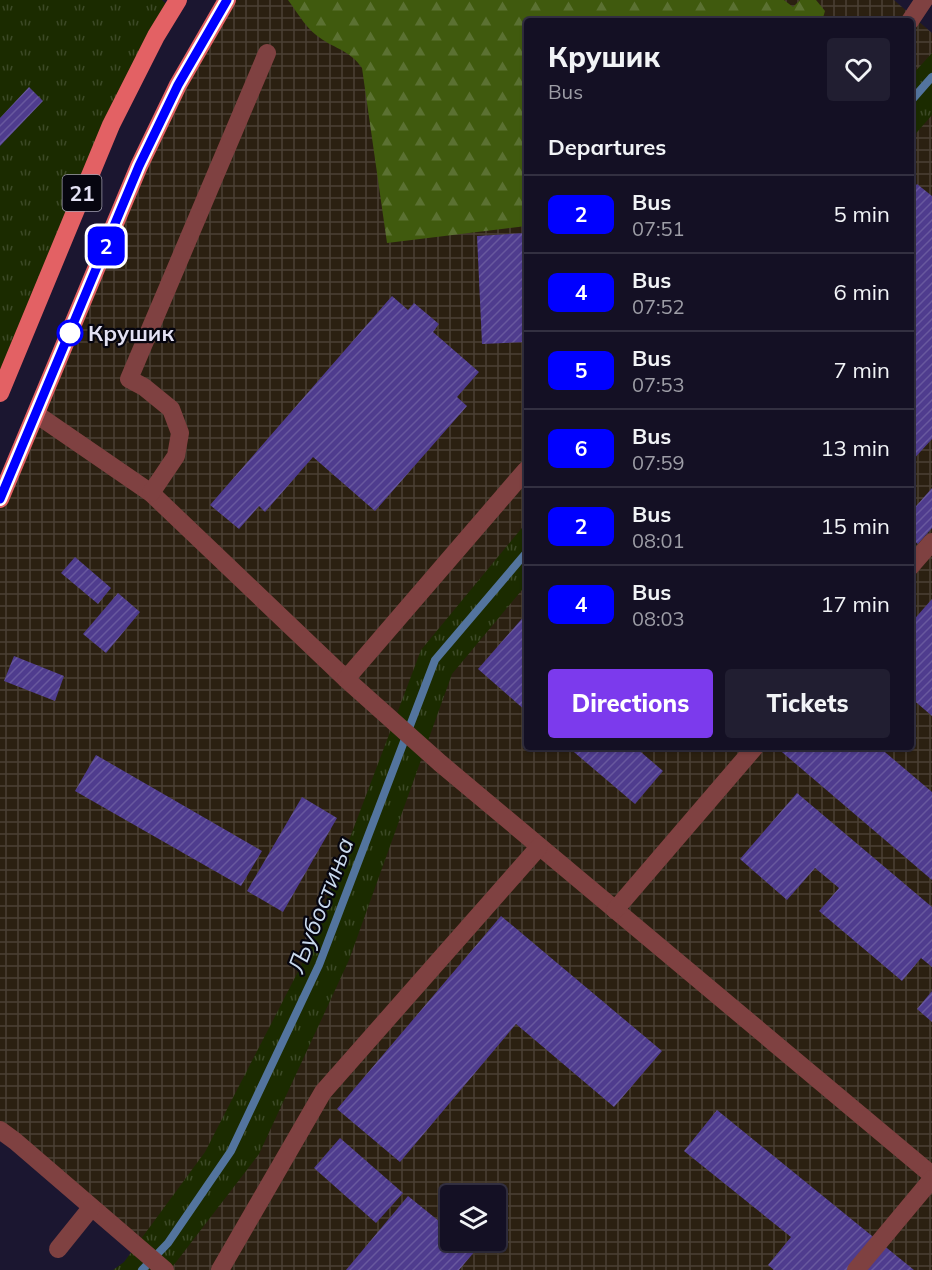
<!DOCTYPE html>
<meta charset="utf-8">
<style>
:root{--surface:#141024;--page:#211e31;--text:#f1f3f6;--muted:#9d9da6;--line:#333041;--accent:#7c3aed}
body{margin:0;font-family:Mulish,sans-serif;background:var(--page);color:var(--text);height:100vh;display:flex;flex-direction:column;font-size:22px;white-space:nowrap}
*{box-sizing:border-box;margin:0}
p{font-size:20px;color:var(--muted)}
.icon{flex:none;width:33px;height:33px;fill:none;stroke:currentColor;stroke-width:2;stroke-linecap:round;stroke-linejoin:round}
.map{position:relative;flex:1;overflow:hidden}
.side{position:absolute;left:524px;top:18px;width:390px;height:732px;display:flex;flex-direction:column;background:var(--surface);border-radius:6px;box-shadow:0 2px 4px #0004,0 0 0 2px var(--line)}
.side>*{flex:none}
.badge{padding:0 12px;border-radius:9px;font-size:21px;line-height:39px}
.controls{position:absolute;left:440px;top:1185px;display:grid;gap:12px}
.controls a{display:grid;place-items:center;width:66px;height:66px;border-radius:6px;background:var(--surface);box-shadow:0 2px 4px #0004,0 0 0 2px var(--line);font-size:30px}
.map>.badge{position:absolute;translate:-50% -50%;box-shadow:0 0 0 3px #fff}
h2{padding:0 24px;font-size:22px;line-height:54px}
.round{display:grid;place-items:center;flex:none;width:63px;height:63px;border-radius:6px;background:var(--page)}
.head{display:flex;align-items:center;justify-content:space-between;height:102px;padding:0 24px}
h1{font-size:28px;font-weight:800;line-height:45px}
.cta{display:flex;gap:12px;margin-top:auto;padding:12px 24px}
.cta a{flex:1;height:69px;border-radius:6px;background:var(--accent);color:#fff;font-size:24px;font-weight:800;line-height:69px;text-align:center}
.cta a+a{background:var(--page);color:var(--text)}
ul{padding:0;list-style:none}
li{display:flex;align-items:center;gap:18px;height:78px;padding:0 24px;border-top:2px solid var(--line)}
li div{flex:1}
li b{display:block;font-size:22px}
li em{font-style:normal}
li .badge{min-width:66px;font-weight:700;text-align:center}
.map>svg:first-child{display:block}
.industrial{fill:url(#industrial-grid);fill-rule:evenodd}
.grass{fill:url(#grass-tufts)}
.forest{fill:url(#forest-firs)}
.lines{fill:none;stroke-linecap:round;stroke-linejoin:round}
.stream{stroke:#53749e;stroke-width:8}
.building{fill:url(#building-hatch)}
.minor{stroke:#7f4141;stroke-width:18}
.major{stroke:#e36164;stroke-width:18}
.line-casing{stroke:#fff;stroke-width:14}
.line{stroke:#00f;stroke-width:9}
.stop-dot{fill:#fff;stroke:#00f;stroke-width:3}
.labels{text-anchor:middle;dominant-baseline:central;stroke-width:4.5;stroke-linejoin:round;paint-order:stroke}
.shield{fill:#06050f;stroke:#a19faf;stroke-width:1.5}
.shield-label{font-size:21px;font-weight:bold;fill:#e3e1f3}
.stop-label{font-size:22px;font-weight:bold;fill:#e3e1f3;stroke:#06050f;text-anchor:start}
.water-label{font-size:24px;font-style:italic;fill:#c9d9ed;stroke:#06050f}
</style>
<div class="map">
<svg width="932" height="1270" viewBox="0 0 932 1270">
<defs>
<pattern id="industrial-grid" width="8" height="8" patternUnits="userSpaceOnUse" patternTransform="scale(1.5)"><rect width="8" height="8" fill="#2b2011"/><path d="M0 4h8M4 0v8" fill="none" stroke="#4a4034"/></pattern>
<pattern id="grass-tufts" width="24" height="20" patternUnits="userSpaceOnUse" patternTransform="scale(1.5)"><rect width="24" height="20" fill="#1b2b00"/><path d="M3 7l-1-3M5 7V3M7 7l1-3M15 17l-1-3M17 17v-4M19 17l1-3" fill="none" stroke="#3c4926"/></pattern>
<pattern id="forest-firs" width="22" height="20" patternUnits="userSpaceOnUse" patternTransform="scale(1.5)"><rect width="22" height="20" fill="#405a0e"/><path d="M5 1l3.5 6h-7zM16 11l3.5 6h-7z" fill="#5b7132"/></pattern>
<pattern id="building-hatch" width="6" height="6" patternUnits="userSpaceOnUse" patternTransform="scale(1.5)"><rect width="6" height="6" fill="#4f3c8e"/><path d="M-1 1l2-2M0 6l6-6M5 7l2-2" fill="none" stroke="#68589e"/></pattern>
</defs>
<rect width="100%" height="100%" fill="#1b1630"/>
<path class="industrial" d="M227 0H894L932 33V1270H142L130 1241 0 1130V499L139 166ZM526 21H910V747H526ZM450 1196H495V1240H450Z"/>
<g class="grass">
<path d="M0 0H162L172 10 0 395Z"/>
<path d="M932 53V115L911 139V76Z"/>
<path d="M526 523V585L452 674 349 960 259 1154 170 1270H113L124 1262 205 1152 303 962 421 650Z"/>
</g>
<path class="forest" d="M288 0H784L793 7 800 0H816L825 11 822 21H526V226L387 243 362 68C351 52 339 50 323 40 307 30 299 15 288 0Z"/>
<g class="lines">
<g class="stream">
<path d="M910 102 932 77"/>
<path d="M142 1270 168 1243 231 1151 319 965 435 660 526 553"/>
</g>
</g>
<g class="building">
<path d="M29 87 43 101 0 146V118Z"/>
<path d="M917 184 932 196V439L910 463V192Z"/>
<path d="M526 233V342L482 344 477 236Z"/>
<path d="M392 296 408 310 414 303 439 324 433 332 479 372 457 397 467 406 375 511 313 457 265 512 259 506 239 529 210 505Z"/>
<path d="M932 488V528L918 544 910 538V513Z"/>
<path d="M75 557 111 588 98 604 61 573Z"/>
<path d="M118 593 140 612 106 653 83 634Z"/>
<path d="M932 599V716L910 697V624Z"/>
<path d="M526 614V711L478 669Z"/>
<path d="M14 656 64 676 55 701 4 681Z"/>
<path d="M568 747H635L663 771 635 804Z"/>
<path d="M776 747H879L932 792V880Z"/>
<path d="M96 755 262 851 241 886 75 791Z"/>
<path d="M797 793 932 907V967L921 958 902 981 819 911 839 888 815 868 787 900 740 859Z"/>
<path d="M302 797 337 818 283 912 247 891Z"/>
<path d="M501 916 662 1051 614 1107 516 1024 400 1162 337 1109Z"/>
<path d="M932 991V1022L917 1009Z"/>
<path d="M717 1110 914 1270H774L768 1265 791 1237 684 1151Z"/>
<path d="M340 1138 403 1193 376 1223 314 1168Z"/>
<path d="M408 1196 450 1230V1240H462L475 1251 459 1270H346Z"/>
</g>
<g class="lines">
<g class="minor">
<path d="M910 21 924 0"/>
<path d="M36 414 151 493 346 679"/>
<path d="M526 470 346 679 440 763 932 1175"/>
<path d="M151 493 176 456 180 433 171 409 144 387 129 379 267 53"/>
<path d="M910 567 932 542"/>
<path d="M615 910 755 747"/>
<path d="M0 1130 15 1141 165 1270"/>
<path d="M58 1249 91 1208"/>
<path d="M220 1270 323 1092 539 847"/>
<path d="M856 1270 932 1179"/>
</g>
<g class="major">
<path d="M0 393 111 125 156 36 178 0"/>
<path d="M0 499 139 166 178 85 227 0"/>
</g>
</g>
<g class="lines">
<g class="line-casing">
<path id="line" d="M0 499 139 166 178 85 227 0"/>
</g>
<use href="#line" class="line"/>
</g>
<circle class="stop-dot" cx="70" cy="333" r="12"/>
<g class="labels">
<rect class="shield" x="62.5" y="175" width="39" height="36" rx="4.5"/>
<g class="shield-label">
<text x="82" y="193">21</text>
</g>
<g class="stop-label">
<text x="88" y="333">Крушик</text>
</g>
<g class="water-label">
<text transform="translate(320 905) rotate(-69)">Љубостиња</text>
</g>
</g>
</svg>
<div class="controls">
<a><svg class="icon" aria-label="layers" viewBox="0 0 24 24"><path d="M12 4l9 5-9 5-9-5zM3 14l9 5 9-5"/></svg></a>
</div>
<b class="badge" style="left:106px;top:246px;background:#00f;color:#fff">2</b>
<section class="side">
<div class="head"><div><h1>Крушик</h1><p>Bus</p></div><a class="round"><svg class="icon" aria-label="heart" viewBox="0 0 24 24"><path d="M12 20l-8-8c-3-5 5-10 8-4 3-6 11-1 8 4z"/></svg></a></div>
<h2>Departures</h2>
<ul>
<li><span class="badge" style="background:#00f;color:#fff">2</span><div><b>Bus</b><p>07:51</p></div><em>5 min</em></li>
<li><span class="badge" style="background:#00f;color:#fff">4</span><div><b>Bus</b><p>07:52</p></div><em>6 min</em></li>
<li><span class="badge" style="background:#00f;color:#fff">5</span><div><b>Bus</b><p>07:53</p></div><em>7 min</em></li>
<li><span class="badge" style="background:#00f;color:#fff">6</span><div><b>Bus</b><p>07:59</p></div><em>13 min</em></li>
<li><span class="badge" style="background:#00f;color:#fff">2</span><div><b>Bus</b><p>08:01</p></div><em>15 min</em></li>
<li><span class="badge" style="background:#00f;color:#fff">4</span><div><b>Bus</b><p>08:03</p></div><em>17 min</em></li>
</ul>
<div class="cta"><a>Directions</a><a>Tickets</a></div>
</section>
</div>
